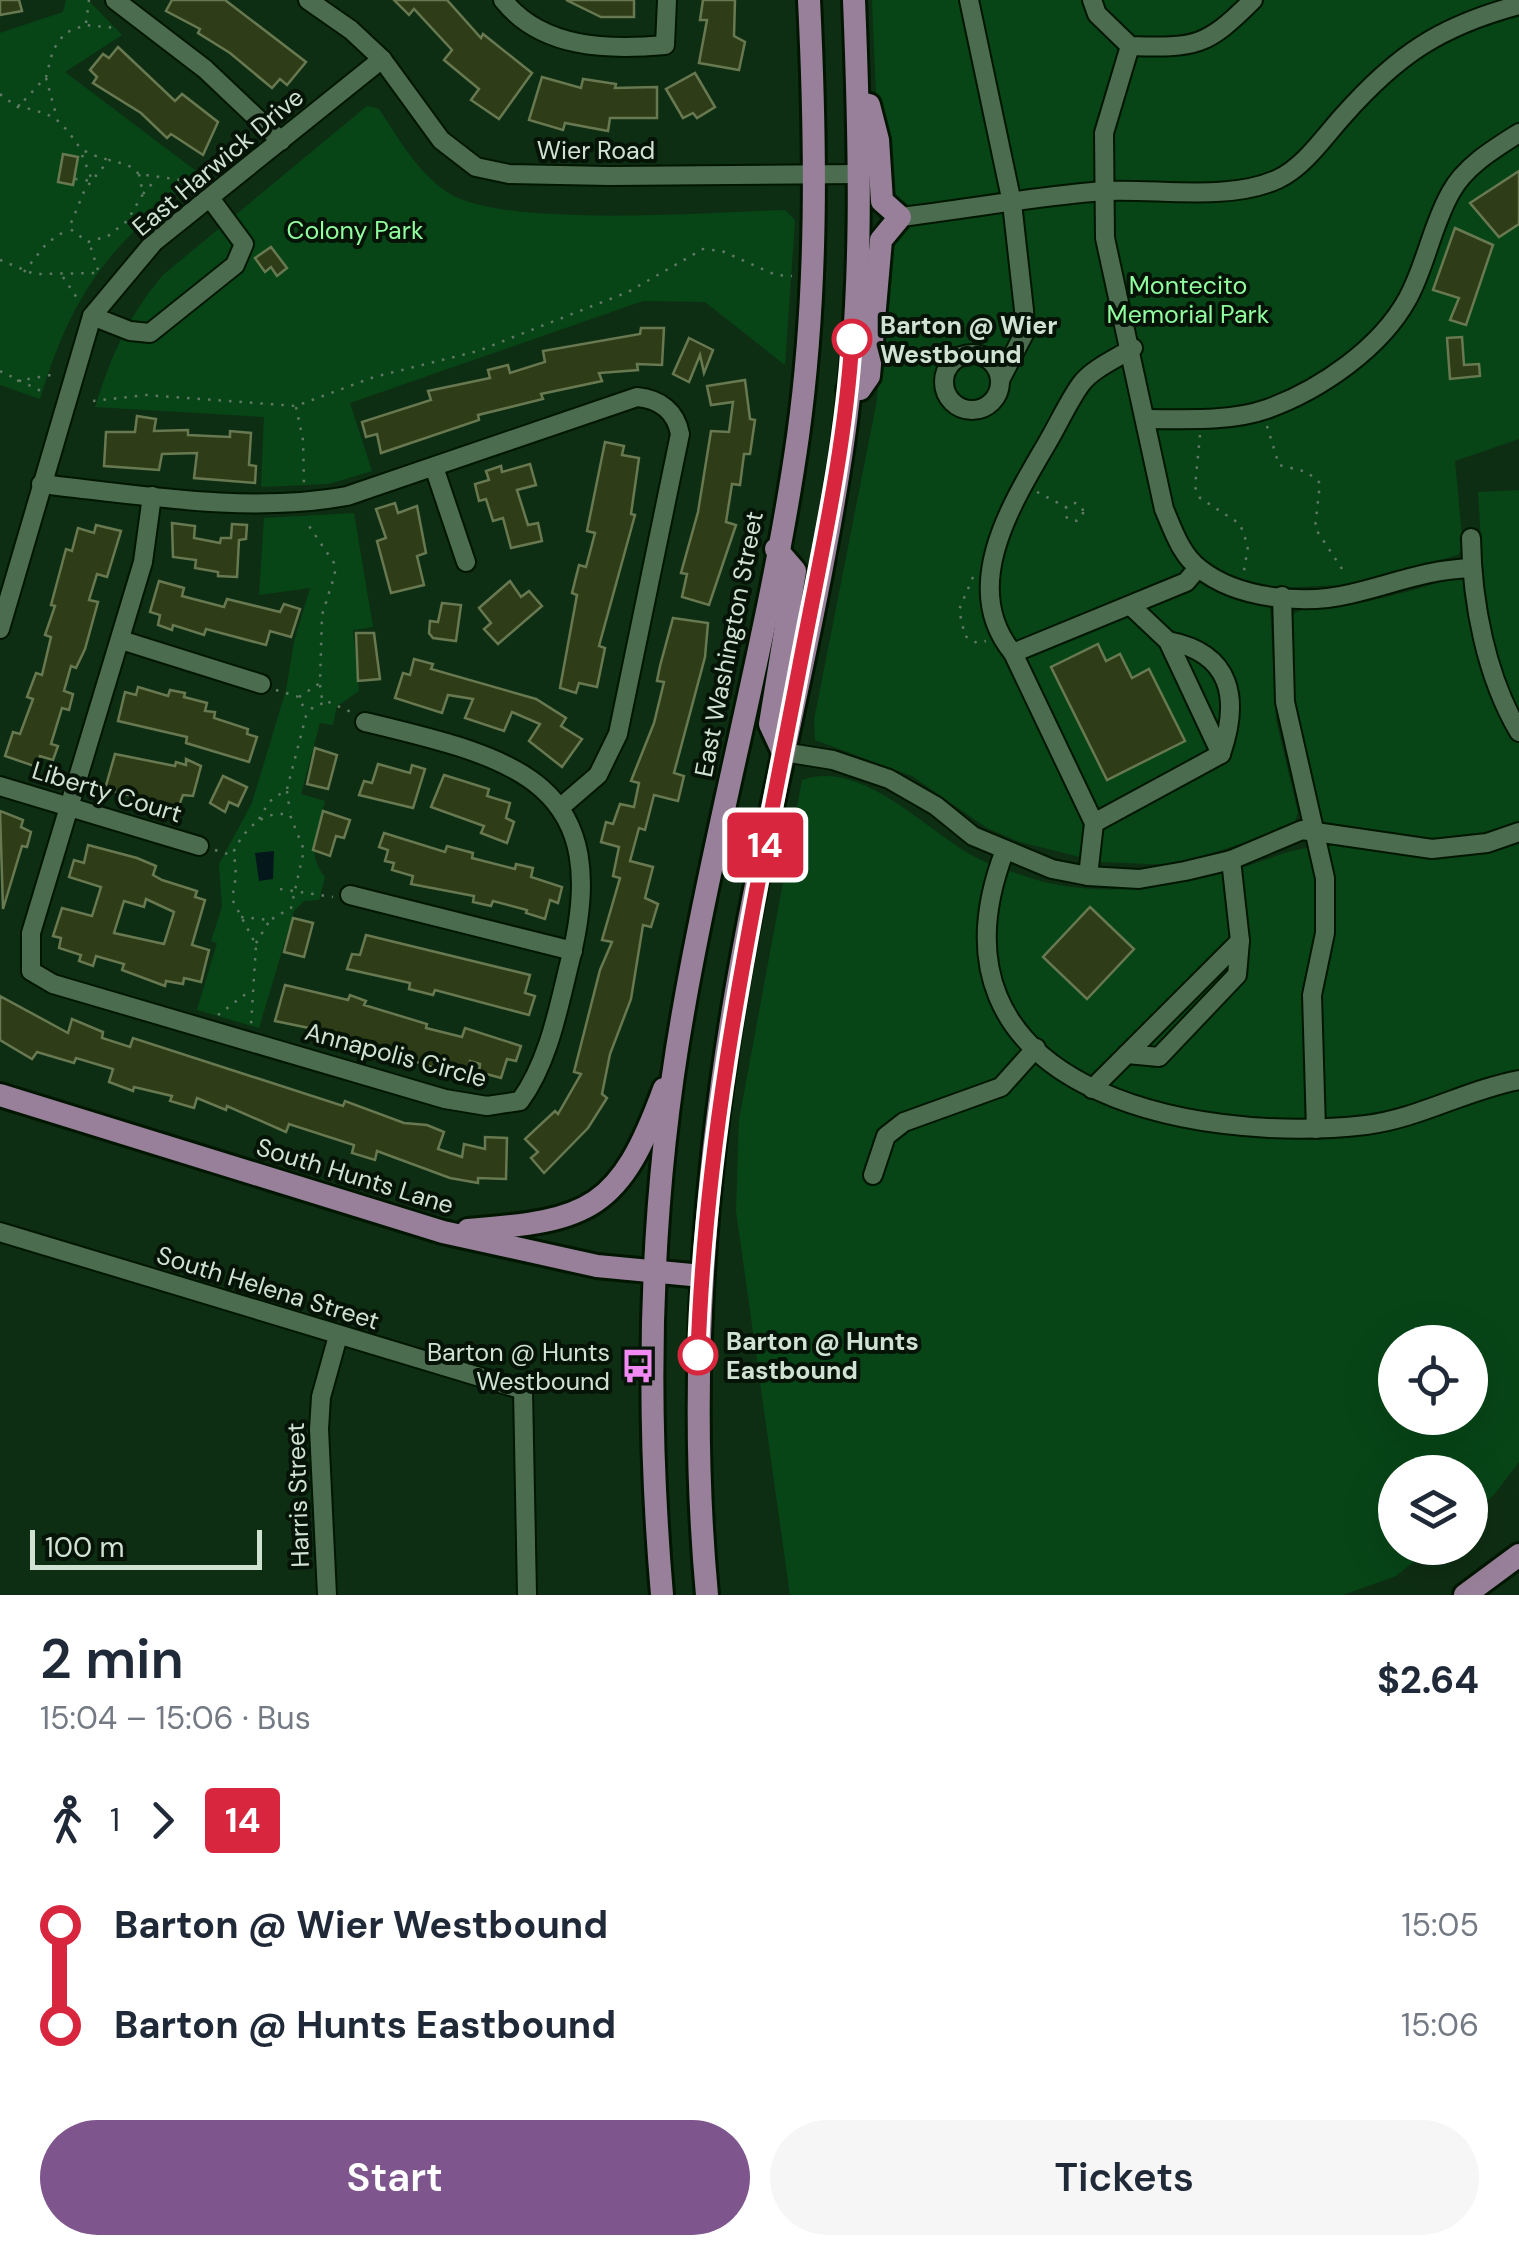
<!DOCTYPE html>
<meta charset="utf-8">
<style>
:root{--surface:#fff;--page:#f6f6f7;--text:#1f2937;--muted:#747a83;--accent:#7e558c}
body{margin:0;font-family:"DM Sans",sans-serif;background:var(--page);color:var(--text);height:100vh;display:flex;flex-direction:column;font-size:38px;white-space:nowrap}
*{box-sizing:border-box;margin:0}
p{font-size:32px;color:var(--muted)}
.icon{flex:none;width:55px;height:55px;fill:none;stroke:currentColor;stroke-width:2;stroke-linecap:round;stroke-linejoin:round}
.map{position:relative;height:1595px;overflow:hidden}
.side{display:flex;flex-direction:column;background:var(--surface);flex:1}
.side>*{flex:none}
.badge{padding:0 20px;border-radius:8px;font-size:35px;line-height:65px}
.controls{position:absolute;left:1378px;top:1325px;display:grid;gap:20px}
.controls a{display:grid;place-items:center;width:110px;height:110px;border-radius:50%;background:var(--surface);box-shadow:0 10px 40px #0002;font-size:50px}
.scale{position:absolute;left:30px;bottom:25px;width:232px;box-sizing:border-box;padding-left:10px;border:5px solid #d0e2d1;border-top:0;font-size:28px;line-height:35px;white-space:nowrap;color:#d0e2d1;-webkit-text-stroke:8px #061307;paint-order:stroke}
.map>.badge{position:absolute;translate:-50% -50%;box-shadow:0 0 0 5px #fff}
.legs{display:flex;align-items:center;gap:15px;height:110px;padding:0 40px;font-size:32px}
.legs p{margin-inline-start:auto}
.headline{display:flex;align-items:center;justify-content:space-between;height:170px;padding:0 40px}
h1{font-size:55px;font-weight:600;line-height:75px}
.button{display:flex;gap:20px;margin-top:auto;padding:20px 40px}
.button a{flex:1;height:115px;border-radius:60px;background:var(--accent);color:#fff;font-size:40px;font-weight:600;line-height:115px;text-align:center}
.button a+a{background:var(--page);color:var(--text)}
ul{padding:0 40px;list-style:none}
li{display:flex;align-items:center;gap:35px;height:100px;font-size:38px}
li i{display:grid;place-items:center;width:15px;height:100%;margin:0 12px;background:currentColor}
li i::after{content:'';width:25px;height:25px;margin:-12px;border:8px solid;border-radius:50%;background:var(--surface)}
li p{margin-inline-start:auto}
li:first-child i{background:linear-gradient(#0000 50%,currentColor 0)}
li:last-child i{background:linear-gradient(currentColor 50%,#0000 0)}
.map>svg:first-child{display:block}
.green{fill:#074517;fill-rule:evenodd}
.water{fill:#04171a}
.building{fill:#2e3d17;stroke:#687951;stroke-width:2.5;fill-rule:evenodd}
.lines{fill:none;stroke-linecap:round;stroke-linejoin:round}
.minor-casing{stroke:#001600;stroke-width:22}
.major-casing{stroke:#001600;stroke-width:28}
.path{stroke:#5f7963;stroke-width:2.5;stroke-dasharray:2.5 8;stroke-linecap:butt}
.minor{stroke:#4b6c4e;stroke-width:18}
.major{stroke:#99809a;stroke-width:22}
.line-1-casing{stroke:#fff;stroke-width:22}
.line-1{stroke:#d7263d;stroke-width:15}
.stop-1-dot{fill:#fff;stroke:#d7263d;stroke-width:5}
.labels{text-anchor:middle;dominant-baseline:central;stroke-width:8;stroke-linejoin:round;paint-order:stroke}
.street-label{font-size:25px;fill:#d0e2d1;stroke:#061307}
.park-label{font-size:25px;fill:#91fd9f;stroke:#061307}
.stop-label{font-size:25px;font-weight:bold;fill:#d0e2d1;stroke:#061307;text-anchor:start}
.poi-label{font-size:25px;fill:#d0e2d1;stroke:#061307;text-anchor:end}
</style>
<div class="map">
<svg width="1519" height="1595" viewBox="0 0 1519 1595">
<rect width="100%" height="100%" fill="#0e2e13"/>
<g class="green">
<path d="M66 0H88L122 35 65 72 200 174C110 245 74 288 40 399L0 385V33L63 12Z"/>
<path d="M872 0H1519V439L1455 461 1463 547 1458 555 1345 585 1269 588 1276 720 1298 813 1293 827 1175 865 1100 862 1020 842 987 828 912 776 815 740 814 720 877 400 886 248 885 143 876 92Z"/>
<path d="M367 106 379 109C399 139 417 172 447 192 501 229 713 212 785 210L795 220 785 365 705 302 643 301 350 403 372 471 329 484 261 487 264 417 95 407C111 357 128 316 163 275Z"/>
<path d="M1519 490V1462L1493 1496 1470 1515V1472H1395V1548H1431L1396 1576 1343 1595H790L736 1211 739 1120 802 780C863 758 929 834 977 858 992 866 1010 871 1027 877 1097 900 1176 888 1244 867 1280 856 1292 847 1332 846L1319 813 1294 710 1289 620C1297 606 1316 609 1331 607 1378 603 1435 582 1483 571L1478 492ZM1395 1342H1470V1418H1395Z"/>
<path d="M354 513 373 627 353 630 359 691 337 706 333 725 320 723 301 794 325 801C318 830 305 853 325 877L319 900 304 901 294 911 259 1028 197 1010 217 943 211 941 222 907 219 864 252 803 286 690 294 642 310 588 259 595 264 518Z"/>
</g>
<path class="water" d="M274 851 273 879 259 881 255 853Z"/>
<g class="building">
<path d="M0 0H19L22 11 0 15Z"/>
<path d="M172 0H225L306 62 287 85 280 79 272 88 230 53 198 33 200 29 166 11Z"/>
<path d="M394 0H447L481 38 483 34 532 73 499 119 471 100 479 89 444 60 452 50 414 9 409 15Z"/>
<path d="M566 0H634V17H601Z"/>
<path d="M703 0H735L734 36 745 42 739 70 699 63 707 20H700Z"/>
<path d="M118 47 175 101 182 94 218 122 203 155 171 134 167 138 141 113 93 83 97 77 90 70 103 54 109 58Z"/>
<path d="M695 73 715 107 697 118 693 113 683 118 666 89Z"/>
<path d="M542 77 581 88 583 79 616 84 615 88 657 87V118H610L608 131 565 123 563 130 529 120Z"/>
<path d="M63 154 78 157 73 185 58 182Z"/>
<path d="M1519 171V224L1499 237 1470 203Z"/>
<path d="M1455 228 1493 245 1466 325 1450 320 1459 298 1433 290Z"/>
<path d="M271 247 287 268 277 276 271 267 265 272 255 258Z"/>
<path d="M641 328H664L662 365 637 364 638 370 599 373 602 381 541 394 543 399 478 415 479 420 381 453 377 434 366 437 362 422 431 400 428 391 490 378 488 370 508 365 510 373 545 362 543 351 640 334Z"/>
<path d="M1462 337 1464 365 1479 364 1480 376 1450 379 1447 338Z"/>
<path d="M689 338 713 350 704 373 700 355 689 382 673 374Z"/>
<path d="M745 380 750 419 755 420 750 454H744L740 485 732 484 726 522 736 525 709 605 682 597 687 574 681 573 698 512 711 431 729 432 733 402 711 405 707 386Z"/>
<path d="M137 416 156 419 154 431 188 430V435L230 437V431L251 433 249 465 256 466 255 483 194 478 197 453 162 454 159 470 104 466 106 432H135Z"/>
<path d="M605 442 624 446 622 455 639 458 631 514 635 515 599 646 605 648 597 687 579 683 576 693 560 688 577 595 572 593 579 565 586 567 595 533 587 531Z"/>
<path d="M530 464 536 485 517 490 528 525 538 523 542 541 511 548 503 518 493 521 486 499 479 501 475 484 489 480 486 471 501 466 502 472Z"/>
<path d="M395 503 398 513 417 506 426 553 417 556 424 585 391 593 377 541 386 538 376 509Z"/>
<path d="M172 523 195 526 194 538 220 543 221 538H231L232 524 247 525 246 539 239 540 237 577 218 576V572L195 568 196 560 173 557Z"/>
<path d="M96 525 121 531 107 577 97 574 89 600 98 602 85 649 76 668 71 666 64 691 73 694 69 710 62 708 51 744 58 746 53 760 40 756 37 767 5 756 13 732 20 734 33 699 27 697 36 673 42 675 51 637 45 635 55 606 51 605 66 549 72 551 78 528 94 533Z"/>
<path d="M159 581 184 588 182 596 224 607 227 599 280 612 284 604 300 609 291 637 270 631 266 645 206 629 204 635 173 625 172 630 158 625 160 615 150 612Z"/>
<path d="M510 581 521 597 529 591 542 606 498 644 484 629 491 623 479 608Z"/>
<path d="M442 603 461 605 456 641 433 638 429 633 430 621 438 622Z"/>
<path d="M673 618 708 623 705 657 674 773 684 776 678 801 654 795 645 830 639 828 630 861 653 867 645 898 658 904 651 927 643 925 631 999 610 1054 602 1094 607 1098 588 1128 544 1173 531 1158 538 1152 525 1139 555 1111 558 1114 581 1074 574 1072 600 970 612 942 602 940 620 878 613 876 619 847 601 842 606 822 613 824 620 804 634 807 639 783 631 781 654 723 664 682 657 681 660 666Z"/>
<path d="M356 633H374L380 679 358 681Z"/>
<path d="M1098 644 1106 661 1120 654 1132 678 1149 669 1185 741 1107 780 1051 667Z"/>
<path d="M414 659 433 664 431 669 536 699 566 718 561 726 582 739 562 767 529 741 540 724 512 712 504 731 465 718 473 699 448 695 442 713 395 698 403 673 410 675Z"/>
<path d="M138 687 168 696 170 690 185 693 184 697 207 703 205 711 215 712 214 718 248 729 247 734 257 737 249 762 186 743 187 737 118 721 125 692 136 695Z"/>
<path d="M315 748 337 755 328 789 307 784Z"/>
<path d="M115 754 175 766 176 762 186 765V759L201 766 193 796 183 795 178 808 105 789Z"/>
<path d="M378 764 410 773 412 765 425 769 413 808 359 795 364 781 372 783Z"/>
<path d="M444 775 489 789 487 796 510 803 506 818 514 822 507 843 481 833 484 826 431 807Z"/>
<path d="M223 776 247 787 238 806 229 802 225 812 210 803Z"/>
<path d="M0 811 23 820 21 827 31 832 27 847 22 846 3 909Z"/>
<path d="M323 811 350 820 344 838 336 836 330 856 313 850Z"/>
<path d="M384 833 445 852 447 846 473 853 472 858 515 869 516 864 533 868 531 877 562 887 558 903 550 900 545 919 526 913 527 910 493 901 491 906 473 902 474 896 411 884 413 876 392 870 394 863 385 861 388 850 379 847Z"/>
<path d="M88 845 137 858 156 866 153 875 162 880 197 891 195 897 205 900 192 945 209 950 201 982 184 978 183 984 166 981 165 986 122 970 124 964 96 956 93 966 79 961 81 955 59 948 61 938 53 936 62 908 92 916 101 887 69 877 74 860 84 863ZM146 899 174 912 164 944 114 933 124 901 144 907Z"/>
<path d="M1090 907 1134 949 1087 999 1043 957Z"/>
<path d="M293 918 313 923 304 957 284 952Z"/>
<path d="M366 935 530 975 525 993 535 996 529 1015 435 990 433 995 409 989 410 983 347 969 352 954 360 955Z"/>
<path d="M285 985 348 1000 350 995 366 1001 364 1005 427 1024 426 1028 462 1037 465 1028 521 1046 516 1061 507 1059 501 1078 479 1072 480 1064 470 1061 466 1072 439 1064 438 1069 314 1029 275 1021Z"/>
<path d="M0 996 68 1033 72 1019 103 1032 102 1038 130 1047 133 1038 343 1106 345 1101 404 1123 427 1125 444 1132 438 1149 462 1157 464 1144 485 1149V1137L507 1138 506 1179 478 1178V1183L450 1178 377 1151 375 1160 352 1153 354 1145 289 1124 286 1132 227 1106 226 1110 197 1098 194 1108 170 1101 172 1096 134 1087 133 1091 109 1082 113 1069 76 1058 74 1063 37 1052 32 1059 0 1040Z"/>
</g>
<g class="lines">
<g class="minor-casing">
<g id="minor">
<path d="M115 0 205 69 281 141"/>
<path d="M308 0 351 30 382 59 441 140 476 167 509 174 609 176 861 174"/>
<path d="M503 0C542 49 608 50 665 45L667 0"/>
<path d="M969 0 1012 203 1024 310 1025 332 1000 380"/>
<path d="M1092 0 1097 14 1130 46C1196 48 1206 47 1253 0"/>
<path d="M1130 46 1104 133 1105 238 1164 509C1173 530 1181 555 1200 569 1238 599 1304 605 1350 594 1394 584 1424 570 1471 568"/>
<path d="M900 217C968 209 1036 196 1104 191 1157 188 1228 202 1278 179 1304 167 1324 137 1343 116 1397 55 1440 26 1519 5"/>
<path d="M92 316 130 331 150 333 235 265 244 244 210 198"/>
<circle cx="972" cy="382" r="28"/>
<path d="M1146 419C1184 419 1230 422 1267 409 1320 390 1381 348 1408 298 1426 265 1432 225 1451 192 1465 166 1494 149 1519 133"/>
<path d="M434 467 466 562"/>
<path d="M41 484C141 495 248 514 347 496L637 397C660 399 676 412 680 434L618 734 598 775 562 806"/>
<path d="M152 496 143 562 31 933V971L53 984 445 1099 487 1106 520 1101C548 1063 558 1010 569 965 617 781 515 758 365 722"/>
<path d="M1471 538C1472 603 1486 676 1519 732"/>
<path d="M1282 596 1285 702 1325 878V933L1312 995 1316 1129"/>
<path d="M0 629 92 316 154 242 382 59"/>
<path d="M121 640 261 684"/>
<path d="M1168 641C1232 653 1240 699 1221 754"/>
<path d="M1013 653C959 588 1011 505 1046 445 1058 425 1068 402 1081 384 1092 369 1117 358 1133 348"/>
<path d="M783 752 833 760 889 779 936 806 973 836 1052 869 1088 876 1139 879 1185 871 1231 860 1302 830 1432 849 1487 843 1519 832"/>
<path d="M0 786 199 846"/>
<path d="M1094 823 1221 754 1168 641 1132 607"/>
<path d="M1005 850C913 1088 1190 1145 1366 1125 1420 1118 1466 1090 1519 1080"/>
<path d="M1088 876 1094 823 1013 653 1186 582 1198 568"/>
<path d="M350 895 573 951"/>
<path d="M1127 1054 1159 1057 1237 975 1240 941 1231 860"/>
<path d="M1092 1089 1240 941"/>
<path d="M873 1175 886 1136 904 1122 1001 1087 1036 1048"/>
<path d="M0 1232 523 1390 527 1595"/>
<path d="M327 1595 319 1429 321 1397 338 1336"/>
</g>
</g>
<g class="major-casing">
<g id="major">
<path d="M848 390 860 389 869 376 881 240 900 217 882 201 878 140 869 105 859 103"/>
<path d="M776 549 795 571 770 724 783 752"/>
<path d="M0 1095 443 1232 597 1266 702 1276"/>
<path d="M468 1230C591 1221 620 1209 664 1089"/>
<path d="M662 1595C645 1398 649 1202 684 1007 717 816 771 628 798 436 818 291 816 145 809 0"/>
<path d="M707 1595C689 1401 701 1208 732 1015 763 824 815 636 843 444 864 297 860 147 854 0"/>
<path d="M1465 1595 1519 1555"/>
</g>
</g>
<g class="path">
<path d="M86 23 89 0"/>
<path d="M46 78 57 118"/>
<path d="M0 94C17 111 44 108 59 122 83 145 70 149 109 160"/>
<path d="M17 108 46 77 53 50 65 33 85 25 118 28"/>
<path d="M82 155 92 180"/>
<path d="M139 174 143 194 127 221 108 236 88 242 69 228 85 189 109 160 128 165 139 174 195 182"/>
<path d="M75 179 91 181"/>
<path d="M143 194 157 178"/>
<path d="M0 260 34 274 99 273 89 242"/>
<path d="M24 272 47 243 68 229"/>
<path d="M63 277 79 301"/>
<path d="M0 371 45 393"/>
<path d="M17 381 51 375"/>
<path d="M93 401 146 395 296 406 374 377 478 351 628 292 703 249 722 251 776 275 792 276"/>
<path d="M296 407 303 440 304 484"/>
<path d="M1267 426 1279 465 1307 472 1320 483 1315 528 1346 575"/>
<path d="M1200 435 1195 487 1200 498 1240 524 1248 546 1244 571"/>
<path d="M1037 492 1066 507"/>
<circle cx="1074" cy="512" r="9"/>
<path d="M973 577 959 610 965 636 977 643 986 641"/>
<path d="M320 685 322 699 351 712"/>
<path d="M276 690 299 697 306 713"/>
<path d="M299 697 320 683 322 615 335 574 334 563 305 520"/>
<path d="M287 791 290 812"/>
<path d="M259 819 269 802 287 789 306 716 313 707 326 702"/>
<path d="M215 850 231 855"/>
<path d="M280 889 333 897"/>
<path d="M241 917 270 920 291 908 304 850 290 815C265 809 244 829 234 851L236 876 232 899 256 945 251 1025"/>
<path d="M256 943 270 920"/>
<path d="M218 1015 251 990"/>
</g>
<use href="#minor" class="minor"/>
<use href="#major" class="major"/>
</g>
<g class="lines">
<g class="line-1-casing">
<path id="line-1" d="M698 1355C705 1125 755 900 798 675 819 563 845 453 852 339"/>
</g>
<use href="#line-1" class="line-1"/>
</g>
<defs>
<g id="bus-bare" transform="scale(2.7)"><path d="M-5-6H5V4H4V6H2V4H-2V6H-4V4H-5ZM-3.5-4V0h7V-4ZM-3.5 1.2v1.5H-2V1.2ZM2 1.2v1.5H3.5V1.2Z" fill="#f28af3" stroke="#061307" stroke-width="2.5" paint-order="stroke"/></g>
</defs>
<g fill-rule="evenodd">
<use href="#bus-bare" x="638" y="1366"/>
</g>
<g class="stop-1-dot">
<circle cx="852" cy="339" r="18"/>
<circle cx="698" cy="1355" r="18"/>
</g>
<g class="labels">
<g class="street-label">
<text x="596" y="150">Wier Road</text>
<text transform="translate(218 162) rotate(-40)">East Harwick Drive</text>
<text transform="translate(729 644) rotate(-79)">East Washington Street</text>
<text transform="translate(107 792) rotate(17)">Liberty Court</text>
<text transform="translate(396 1055) rotate(15)">Annapolis Circle</text>
<text transform="translate(355 1176) rotate(17)">South Hunts Lane</text>
<text transform="translate(268 1288) rotate(17)">South Helena Street</text>
<text transform="translate(298 1495) rotate(-92)">Harris Street</text>
</g>
<g class="park-label">
<text x="355" y="230">Colony Park</text>
<text x="1188" y="285">Montecito<tspan x="1188" dy="29">Memorial Park</tspan></text>
</g>
<g class="stop-label">
<text x="880" y="325">Barton @ Wier<tspan x="880" dy="29">Westbound</tspan></text>
<text x="726" y="1341">Barton @ Hunts<tspan x="726" dy="29">Eastbound</tspan></text>
</g>
<g class="poi-label">
<text x="610" y="1352">Barton @ Hunts<tspan x="610" dy="29">Westbound</tspan></text>
</g>
</g>
</svg>
<div class="controls">
<a><svg class="icon" aria-label="locate" viewBox="0 0 24 24"><circle cx="12" cy="12" r="6"/><path d="M12 2v4M12 18v4M2 12h4M18 12h4"/></svg></a>
<a><svg class="icon" aria-label="layers" viewBox="0 0 24 24"><path d="M12 4l9 5-9 5-9-5zM3 14l9 5 9-5"/></svg></a>
</div>
<div class="scale">100 m</div>
<b class="badge" style="left:765px;top:845px;background:#d7263d;color:#fff">14</b>
</div>
<section class="side">
<div class="headline"><div><h1>2 min</h1><p>15:04 – 15:06 · Bus</p></div><b>$2.64</b></div>
<div class="legs"><svg class="icon" aria-label="walk" viewBox="0 0 24 24"><circle cx="13" cy="4" r="2"/><path d="M13 8l-2 6 4 7M11 14l-3 7M7 12l3-4h3l4 4"/></svg>1<svg class="icon" aria-label="forward" viewBox="0 0 24 24"><path d="M9 5l7 7-7 7"/></svg><b class="badge" style="background:#d7263d;color:#fff">14</b></div>
<ul>
<li><i style="color:#d7263d"></i><b>Barton @ Wier Westbound</b><p>15:05</p></li>
<li><i style="color:#d7263d"></i><b>Barton @ Hunts Eastbound</b><p>15:06</p></li>
</ul>
<div class="button"><a>Start</a><a>Tickets</a></div>
</section>
